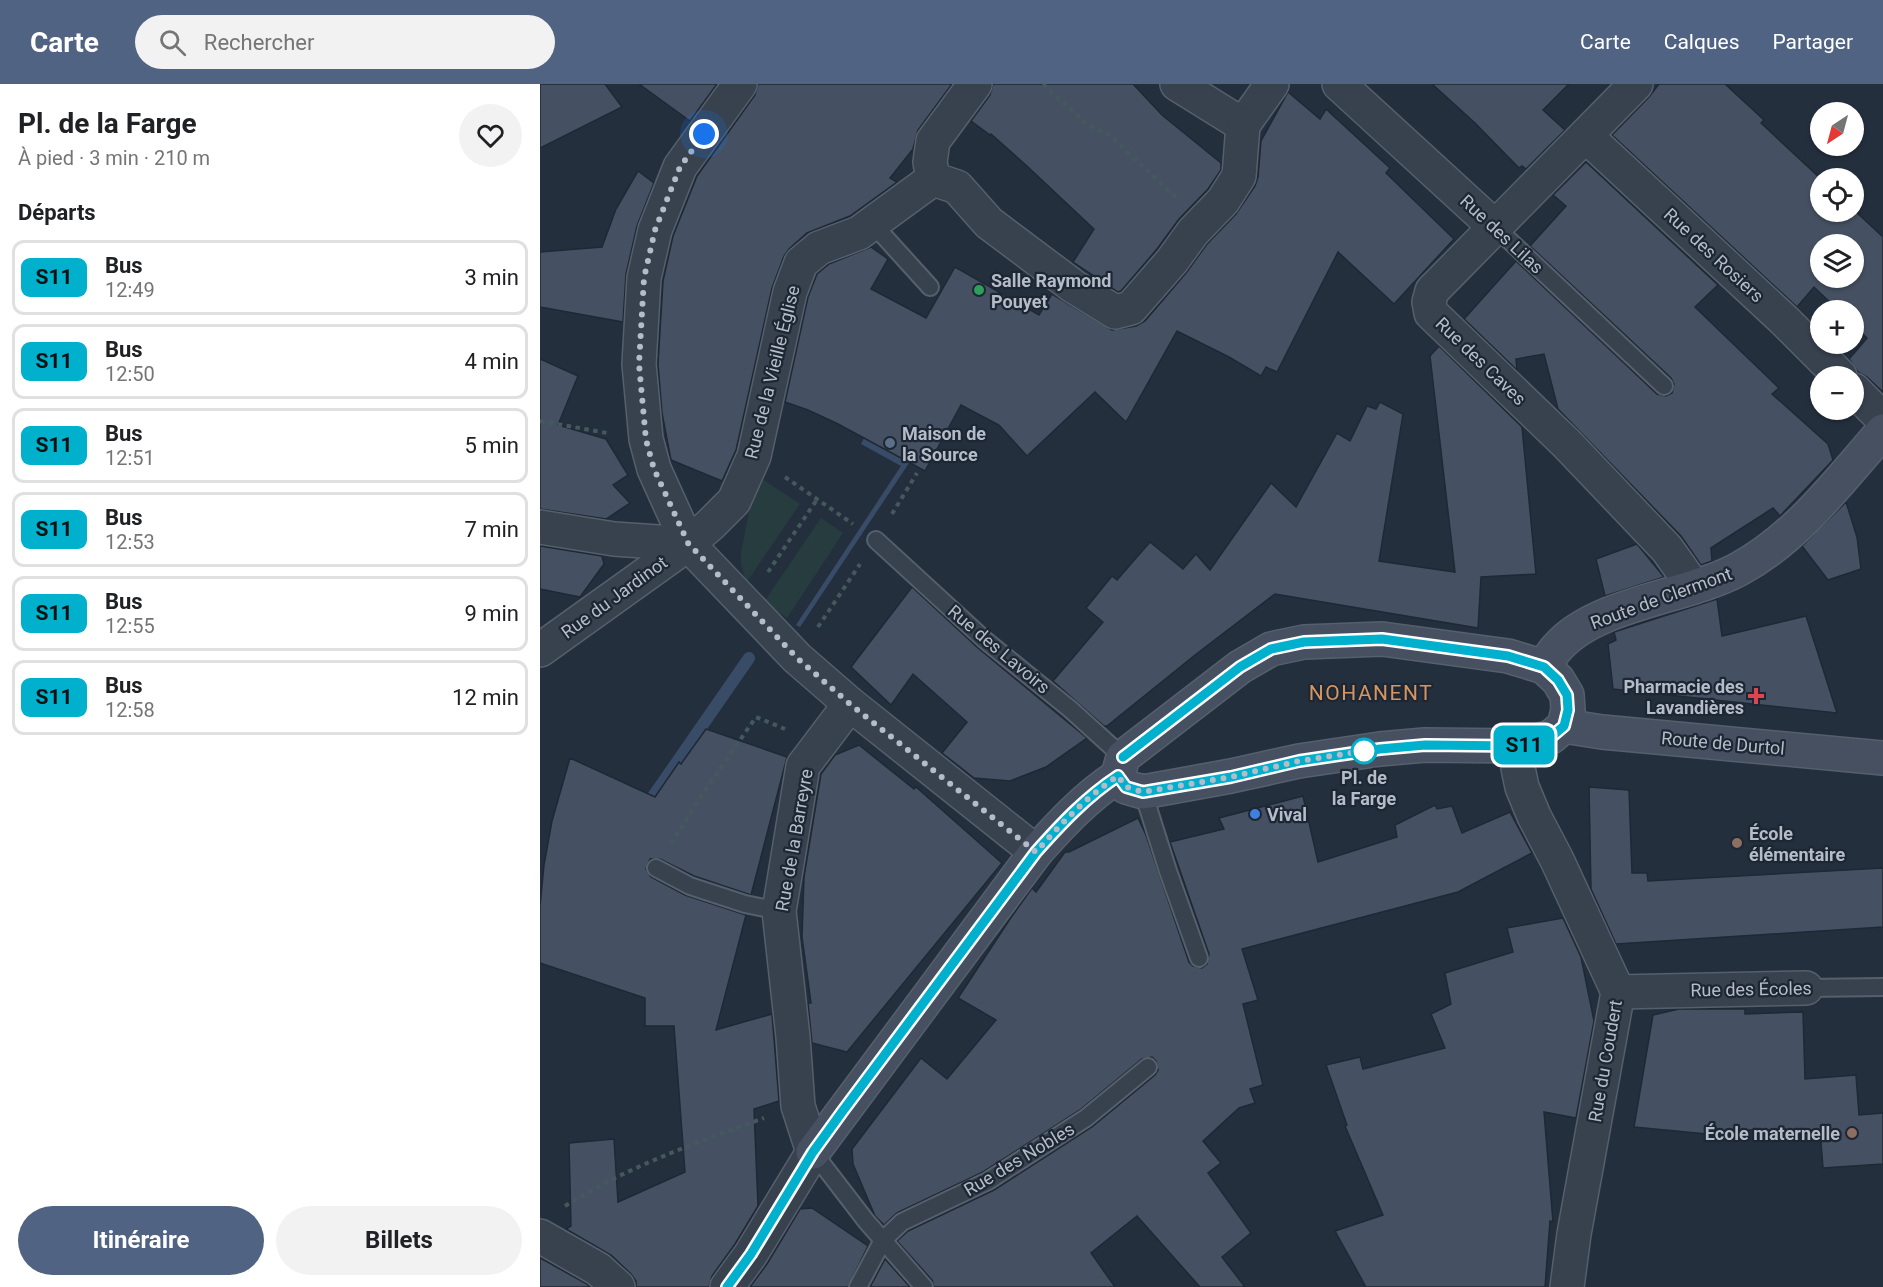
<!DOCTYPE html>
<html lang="fr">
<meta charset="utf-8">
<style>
:root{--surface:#fff;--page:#f2f2f2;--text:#202124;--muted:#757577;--line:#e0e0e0;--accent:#506383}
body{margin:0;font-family:Roboto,sans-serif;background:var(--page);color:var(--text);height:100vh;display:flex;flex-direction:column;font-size:22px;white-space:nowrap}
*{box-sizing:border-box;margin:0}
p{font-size:20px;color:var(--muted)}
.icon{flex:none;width:33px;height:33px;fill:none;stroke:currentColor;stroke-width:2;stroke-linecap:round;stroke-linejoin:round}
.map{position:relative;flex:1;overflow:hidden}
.drawer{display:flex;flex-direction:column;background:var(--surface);width:540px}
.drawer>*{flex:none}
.badge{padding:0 12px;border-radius:9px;font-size:21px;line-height:39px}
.needle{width:39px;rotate:216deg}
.fabs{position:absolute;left:1270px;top:18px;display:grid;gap:12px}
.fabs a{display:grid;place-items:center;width:54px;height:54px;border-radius:50%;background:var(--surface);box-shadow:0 2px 4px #0004;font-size:30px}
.you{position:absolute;width:30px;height:30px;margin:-15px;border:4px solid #fff;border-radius:50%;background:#1a73e8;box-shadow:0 0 0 9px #1a73e833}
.map>.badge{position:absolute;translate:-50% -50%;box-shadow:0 0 0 3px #fff}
h2{padding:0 18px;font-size:22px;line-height:54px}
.round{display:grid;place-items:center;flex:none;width:63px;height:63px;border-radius:32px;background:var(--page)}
.overview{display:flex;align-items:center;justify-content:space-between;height:102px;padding:0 18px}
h1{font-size:28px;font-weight:700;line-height:45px}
.button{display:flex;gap:12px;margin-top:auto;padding:12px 18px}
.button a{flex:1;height:69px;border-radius:36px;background:var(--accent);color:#fff;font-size:24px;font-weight:700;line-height:69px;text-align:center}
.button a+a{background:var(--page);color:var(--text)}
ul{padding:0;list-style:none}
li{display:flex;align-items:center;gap:18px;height:75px;margin:0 12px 9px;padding:0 6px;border:3px solid var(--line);border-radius:12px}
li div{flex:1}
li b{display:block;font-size:22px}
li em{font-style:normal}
li .badge{min-width:66px;font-weight:700;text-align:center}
header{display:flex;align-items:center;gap:36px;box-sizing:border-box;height:84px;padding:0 30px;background:var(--accent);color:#fff}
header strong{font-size:28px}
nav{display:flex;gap:33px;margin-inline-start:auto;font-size:21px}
.search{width:420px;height:54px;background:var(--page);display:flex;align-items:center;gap:15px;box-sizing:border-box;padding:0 21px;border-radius:33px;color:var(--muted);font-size:22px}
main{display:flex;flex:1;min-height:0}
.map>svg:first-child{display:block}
.green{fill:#263c3f}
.water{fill:#394c67}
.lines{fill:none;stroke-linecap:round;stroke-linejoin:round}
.stream{stroke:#394c67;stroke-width:12}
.building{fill:#455162;stroke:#1f2835;stroke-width:1.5;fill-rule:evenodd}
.lane-casing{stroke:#565f6c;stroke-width:20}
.street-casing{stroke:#565f6c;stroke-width:36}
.secondary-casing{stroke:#565f6c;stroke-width:36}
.path{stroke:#44595c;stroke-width:4;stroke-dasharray:4.5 4.5;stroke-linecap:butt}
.lane{stroke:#38414e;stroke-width:16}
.street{stroke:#38414e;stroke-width:33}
.secondary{stroke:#465061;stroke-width:33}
.line-casing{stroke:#fff;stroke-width:14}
.line{stroke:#00b0cc;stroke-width:9}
.walk{stroke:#b4bcc9;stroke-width:6;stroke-dasharray:0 10.8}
.leisure-dot{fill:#2e9e5b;stroke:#1d2633;stroke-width:2}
.service-dot{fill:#5c6f8a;stroke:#1d2633;stroke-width:2}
.health-dot{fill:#e0444e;stroke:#1d2633;stroke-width:2}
.stop-dot{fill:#fff;stroke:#00b0cc;stroke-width:3}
.shop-dot{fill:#3f7fe0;stroke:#1d2633;stroke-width:2}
.education-dot{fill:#8d6e63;stroke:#1d2633;stroke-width:2}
.labels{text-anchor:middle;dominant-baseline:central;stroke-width:4.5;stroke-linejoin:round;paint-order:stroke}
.street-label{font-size:18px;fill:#b4bcc9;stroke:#1d2633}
.poi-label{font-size:18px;font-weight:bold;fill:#b4bcc9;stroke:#1d2633;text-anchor:start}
.stop-label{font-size:18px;font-weight:bold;fill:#b4bcc9;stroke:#1d2633}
.quarter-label{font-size:21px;letter-spacing:1.5px;fill:#d59563;stroke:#1d2633}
</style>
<header>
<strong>Carte</strong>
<div class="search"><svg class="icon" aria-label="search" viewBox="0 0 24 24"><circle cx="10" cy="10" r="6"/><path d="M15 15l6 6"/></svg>Rechercher</div>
<nav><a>Carte</a><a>Calques</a><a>Partager</a></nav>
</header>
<main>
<section class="drawer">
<div class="overview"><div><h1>Pl. de la Farge</h1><p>À pied · 3 min · 210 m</p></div><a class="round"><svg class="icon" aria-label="heart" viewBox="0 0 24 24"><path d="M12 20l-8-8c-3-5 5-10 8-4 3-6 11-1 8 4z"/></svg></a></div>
<h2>Départs</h2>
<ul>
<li><span class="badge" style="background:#00b0cc;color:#111">S11</span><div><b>Bus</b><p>12:49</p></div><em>3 min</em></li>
<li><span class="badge" style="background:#00b0cc;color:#111">S11</span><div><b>Bus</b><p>12:50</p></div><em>4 min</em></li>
<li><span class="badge" style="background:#00b0cc;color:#111">S11</span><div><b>Bus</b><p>12:51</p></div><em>5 min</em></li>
<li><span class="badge" style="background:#00b0cc;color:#111">S11</span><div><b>Bus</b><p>12:53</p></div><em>7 min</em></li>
<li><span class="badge" style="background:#00b0cc;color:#111">S11</span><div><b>Bus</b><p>12:55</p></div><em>9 min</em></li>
<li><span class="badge" style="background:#00b0cc;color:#111">S11</span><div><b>Bus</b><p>12:58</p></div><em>12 min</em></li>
</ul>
<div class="button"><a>Itinéraire</a><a>Billets</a></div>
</section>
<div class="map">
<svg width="1343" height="1203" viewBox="0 0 1343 1203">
<rect width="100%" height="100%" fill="#242f3e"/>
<g class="green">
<path d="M216 391 260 420 206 499 201 481V469Z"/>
<path d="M281 434 303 449 247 534 224 518Z"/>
</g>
<path class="water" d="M324 354 369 379 260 543 256 541 361 382 321 360Z"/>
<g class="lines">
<path class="stream" d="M105 724 209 574"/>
</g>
<g class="building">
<path d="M0 0H65L82 23 0 64Z"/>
<path d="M99 0H177L150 37Z"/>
<path d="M218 0H412L378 46 373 65 350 94 357 98 310 132 267 149 249 165 244 172 232 204 196 366 182 397 131 376 122 329 118 280 123 197 133 152 157 92 215 11Z"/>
<path d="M453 0H593L622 31 681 79V86L668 105 639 135 617 165 581 207 578 208 533 178 554 145 488 83 451 50 450 51 431 37 450 11Z"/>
<path d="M892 0H1029L1003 26 1025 46 986 85 982 82 979 84 935 39Z"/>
<path d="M1119 0H1185L1224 36 1221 39 1281 95V128H1314V126L1343 153V308L1327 293 1318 288 1309 275 1327 254 1314 242V226H1298L1274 203 1257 223 1072 51 1109 13ZM1281 160H1314V194H1281Z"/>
<path d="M748 8 780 35 786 25 850 84 846 89 914 155 854 220 798 168 737 288 726 283 721 292 689 273 637 247 586 338 555 308 487 372 459 341 421 321 385 387 298 340 268 326 245 318 268 213 277 190 289 180 331 163 348 175 331 205 386 234 415 183 499 231 512 210 572 246 596 242 605 237 646 189 667 160 696 130 715 102 718 93 721 57Z"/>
<path d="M1046 78 1178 201 1155 223 1239 304 1232 310 1288 360 1293 376 1240 432 1233 424 1171 464 1172 477 1161 481 1141 452 1018 325 1004 270 976 275 977 286 924 235 976 177 1117 310 1126 312 1132 309 1134 300 1131 294 990 162 1026 122 1013 111Z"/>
<path d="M98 87 114 99 97 142 86 190 83 238 0 223V168L62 163 76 125Z"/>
<path d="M899 262 982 343 996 490 941 493 938 544 735 510 655 571 567 642H564L513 597 563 538 546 524 572 492 577 496 610 458 643 485 656 470 670 486 731 399 756 423 797 349 810 357 827 322 836 325 840 318 863 330 839 477 915 488 890 272Z"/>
<path d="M0 275 38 292 18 341 66 355 88 391 73 401 90 419 66 435 0 425Z"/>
<path d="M1306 418 1317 453 1321 485 1288 496 1262 462Z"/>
<path d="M1097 460 1124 493 1065 512 1056 475Z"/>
<path d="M0 462 62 472 64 480 40 513 0 505Z"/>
<path d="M372 503 438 564 547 654 506 683 470 697 434 694 402 669 427 638 373 590 351 621 311 583Z"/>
<path d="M1177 515 1182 552 1266 532 1297 629 1073 605 1068 560 1076 556 1074 548Z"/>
<path d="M166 645 247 673 211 811 154 792 120 775H110L106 785 111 793 145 811 206 831 176 946 232 930 239 1017 214 1025 218 1122 195 1160 172 1192 169 1203H96V1197L91 1190 71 1171 26 1145 31 1142 29 1059 74 1055 78 1118 145 1088 134 942H105V914L0 879V822L4 781 12 737 30 674 115 713 139 678 141 680Z"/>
<path d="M319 661 374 705 376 703 462 779 307 968 272 959 268 919H271L262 853 264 793 281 690 295 671Z"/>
<path d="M1049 703 1089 706 1092 789H1107L1108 797 1343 784V843L1076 860 1051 805Z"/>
<path d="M763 712 778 778 857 753 855 741 895 721 897 725 912 722 922 749 970 728 992 769 918 808 702 865 718 916 703 920 723 1001 710 1005 715 1019 699 1024 663 1057 681 1079 668 1089 711 1149 682 1173 705 1203H660L597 1132 551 1169 575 1203H394L392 1196 357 1157 368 1147 454 1106 552 1043 615 991 618 986 616 977 612 973 602 975 540 1026 443 1088 357 1129 344 1141 335 1132 313 1080 312 1065 381 974 407 995 456 936 418 914 470 835 492 804 496 808 525 768H529L598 734 606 751 649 878 653 882 662 884 667 880 669 870 630 758 684 745 679 734Z"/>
<path d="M1023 834 1041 873 1054 937 1036 1034 1004 1028 1013 1138 1010 1137 1005 1203H826L795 1147 843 1131 805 1042 807 1041 786 981 820 973 823 985 905 964 891 930 911 920 905 889 973 868 967 844Z"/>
<path d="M1139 925H1205V930L1263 928 1265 995 1316 991 1319 1031 1343 1029V1080L1283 1084 1280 1046H1188V1052L1094 1043 1113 931Z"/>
<path d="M272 1124 328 1162 308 1203H210L227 1180 260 1125Z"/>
<path d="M0 1174 47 1200 50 1203H0Z"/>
<path d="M345 1175 370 1203H330Z"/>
</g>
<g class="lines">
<g class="lane-casing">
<g id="lane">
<path d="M333 140 390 203"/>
<path d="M955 143 1124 302"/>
<path d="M336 456 445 556 530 625 583 673"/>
<path d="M603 708 628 787 659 874"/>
<path d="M116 784 150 802 205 820 239 827"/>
<path d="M1266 904 1343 903"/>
<path d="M273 1068 326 1137 384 1203"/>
<path d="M318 1203 343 1156 362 1138 448 1097 546 1034 608 983"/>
</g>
</g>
<g class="street-casing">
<g id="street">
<path d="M200 0 140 83 115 146 104 194 99 280 106 355 114 385 148 460 257 574 310 620"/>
<path d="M637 0 703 41 732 0"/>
<path d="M799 0 955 143"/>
<path d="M1096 0 892 207 889 218 891 229 1027 360 1127 465 1154 503"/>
<path d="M1046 52 1244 236 1300 292"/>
<path d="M393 95 390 78 393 57 435 0"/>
<path d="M1314 306 1343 335"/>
<path d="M0 443 74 455 148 460"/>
<path d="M0 566 148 460 170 441 194 417 214 372 250 208 261 179 279 164 319 149 393 95 417 103 449 139 533 202 575 228 591 224 632 177 653 148 683 117 699 92 703 41"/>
<path d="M978 662V684L982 703 994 732 1017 776 1078 908 1034 1150 1027 1203"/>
<path d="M1078 908 1266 904"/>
<path d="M0 1152 58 1185 78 1203"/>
<path d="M187 1203 211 1170 273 1068 258 1022 253 953 239 827 263 682 310 620 496 768"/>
</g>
</g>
<g class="secondary-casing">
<g id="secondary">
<path d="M842 555 968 572 1004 583 1018 596 1027 611 1028 626 1024 642 1011 653 978 662 885 661 840 665 759 677 691 692 603 708 586 703 578 692 583 673 700 583 731 565 764 558Z"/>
<path d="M1004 583C1008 577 1012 569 1017 564 1055 519 1148 513 1199 485 1258 453 1300 396 1343 347"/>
<path d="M1024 642 1062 648 1343 674"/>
<path d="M273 1068 496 768C521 740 546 713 578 692"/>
</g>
</g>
<g class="path">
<path d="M503 0 548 41 569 51 636 113"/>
<path d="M0 337 67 349"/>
<path d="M245 393 313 440"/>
<path d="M352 430 377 389"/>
<path d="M228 488 278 414"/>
<path d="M278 543 320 480"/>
<path d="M131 760 162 711 216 633 245 645"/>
<path d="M25 1122C87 1083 155 1059 224 1034"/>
</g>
<use href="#lane" class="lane"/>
<use href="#street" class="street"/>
<use href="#secondary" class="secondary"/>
</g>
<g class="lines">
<g class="line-casing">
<path id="line" d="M187 1203 211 1170 273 1068 302 1028 496 768C521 740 546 713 578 692L586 703 603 708 691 693 759 677 840 665 885 661 978 662 1011 653 1024 642 1028 626 1027 611 1018 596 1004 583 968 572 842 555 764 558 731 565 700 583 583 673"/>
</g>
<use href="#line" class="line"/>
<path class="walk" d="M164 50 140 83 115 146 104 194 99 280 106 356 114 385 148 459 257 574 310 620 496 768C521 740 546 713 578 692L586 703 603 708 691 693 759 677 824 667"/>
</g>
<circle class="leisure-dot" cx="439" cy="206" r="6"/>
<circle class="service-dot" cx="350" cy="359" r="6"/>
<path class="health-dot" d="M1213 603h6v6h6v6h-6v6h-6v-6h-6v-6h6z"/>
<circle class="stop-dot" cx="824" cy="667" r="12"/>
<circle class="shop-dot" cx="715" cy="730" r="6"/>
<g class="education-dot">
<circle cx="1197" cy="759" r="6"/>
<circle cx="1312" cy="1049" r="6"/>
</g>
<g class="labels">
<g class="street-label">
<text transform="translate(962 150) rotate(43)">Rue des Lilas</text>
<text transform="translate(1174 171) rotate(43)">Rue des Rosiers</text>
<text transform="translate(941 277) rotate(44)">Rue des Caves</text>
<text transform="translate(232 288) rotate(-76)">Rue de la Vieille Église</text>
<text transform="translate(74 513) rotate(-36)">Rue du Jardinot</text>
<text transform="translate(1121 514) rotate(-20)">Route de Clermont</text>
<text transform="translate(459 565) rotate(40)">Rue des Lavoirs</text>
<text transform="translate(1183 659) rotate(5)">Route de Durtol</text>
<text transform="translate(254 756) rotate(-80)">Rue de la Barreyre</text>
<text transform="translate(1211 905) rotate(-1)">Rue des Écoles</text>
<text transform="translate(1065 977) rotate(-80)">Rue du Coudert</text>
<text transform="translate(479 1075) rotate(-31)">Rue des Nobles</text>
</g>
<g class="poi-label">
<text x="451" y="196">Salle Raymond<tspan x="451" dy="21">Pouyet</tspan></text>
<text x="362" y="349">Maison de<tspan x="362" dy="21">la Source</tspan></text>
<text x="1204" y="602" text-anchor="end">Pharmacie des<tspan x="1204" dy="21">Lavandières</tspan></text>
<text x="727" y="730">Vival</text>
<text x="1209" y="749">École<tspan x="1209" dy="21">élémentaire</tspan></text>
<text x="1300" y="1049" text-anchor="end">École maternelle</text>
</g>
<g class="stop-label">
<text x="824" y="693">Pl. de<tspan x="824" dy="21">la Farge</tspan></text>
</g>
<g class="quarter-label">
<text x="831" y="609">NOHANENT</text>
</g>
</g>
</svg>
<div class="fabs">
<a><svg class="needle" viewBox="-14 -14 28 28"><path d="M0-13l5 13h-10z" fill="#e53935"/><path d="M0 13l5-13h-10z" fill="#757577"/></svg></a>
<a><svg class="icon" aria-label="locate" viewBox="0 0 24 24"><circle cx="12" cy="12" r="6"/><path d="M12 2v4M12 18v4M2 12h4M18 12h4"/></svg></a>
<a><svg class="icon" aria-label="layers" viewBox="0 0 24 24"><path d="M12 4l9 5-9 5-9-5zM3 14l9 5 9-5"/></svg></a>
<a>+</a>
<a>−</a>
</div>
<div class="you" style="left:164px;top:50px"></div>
<b class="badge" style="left:984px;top:661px;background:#00b0cc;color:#111">S11</b>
</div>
</main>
